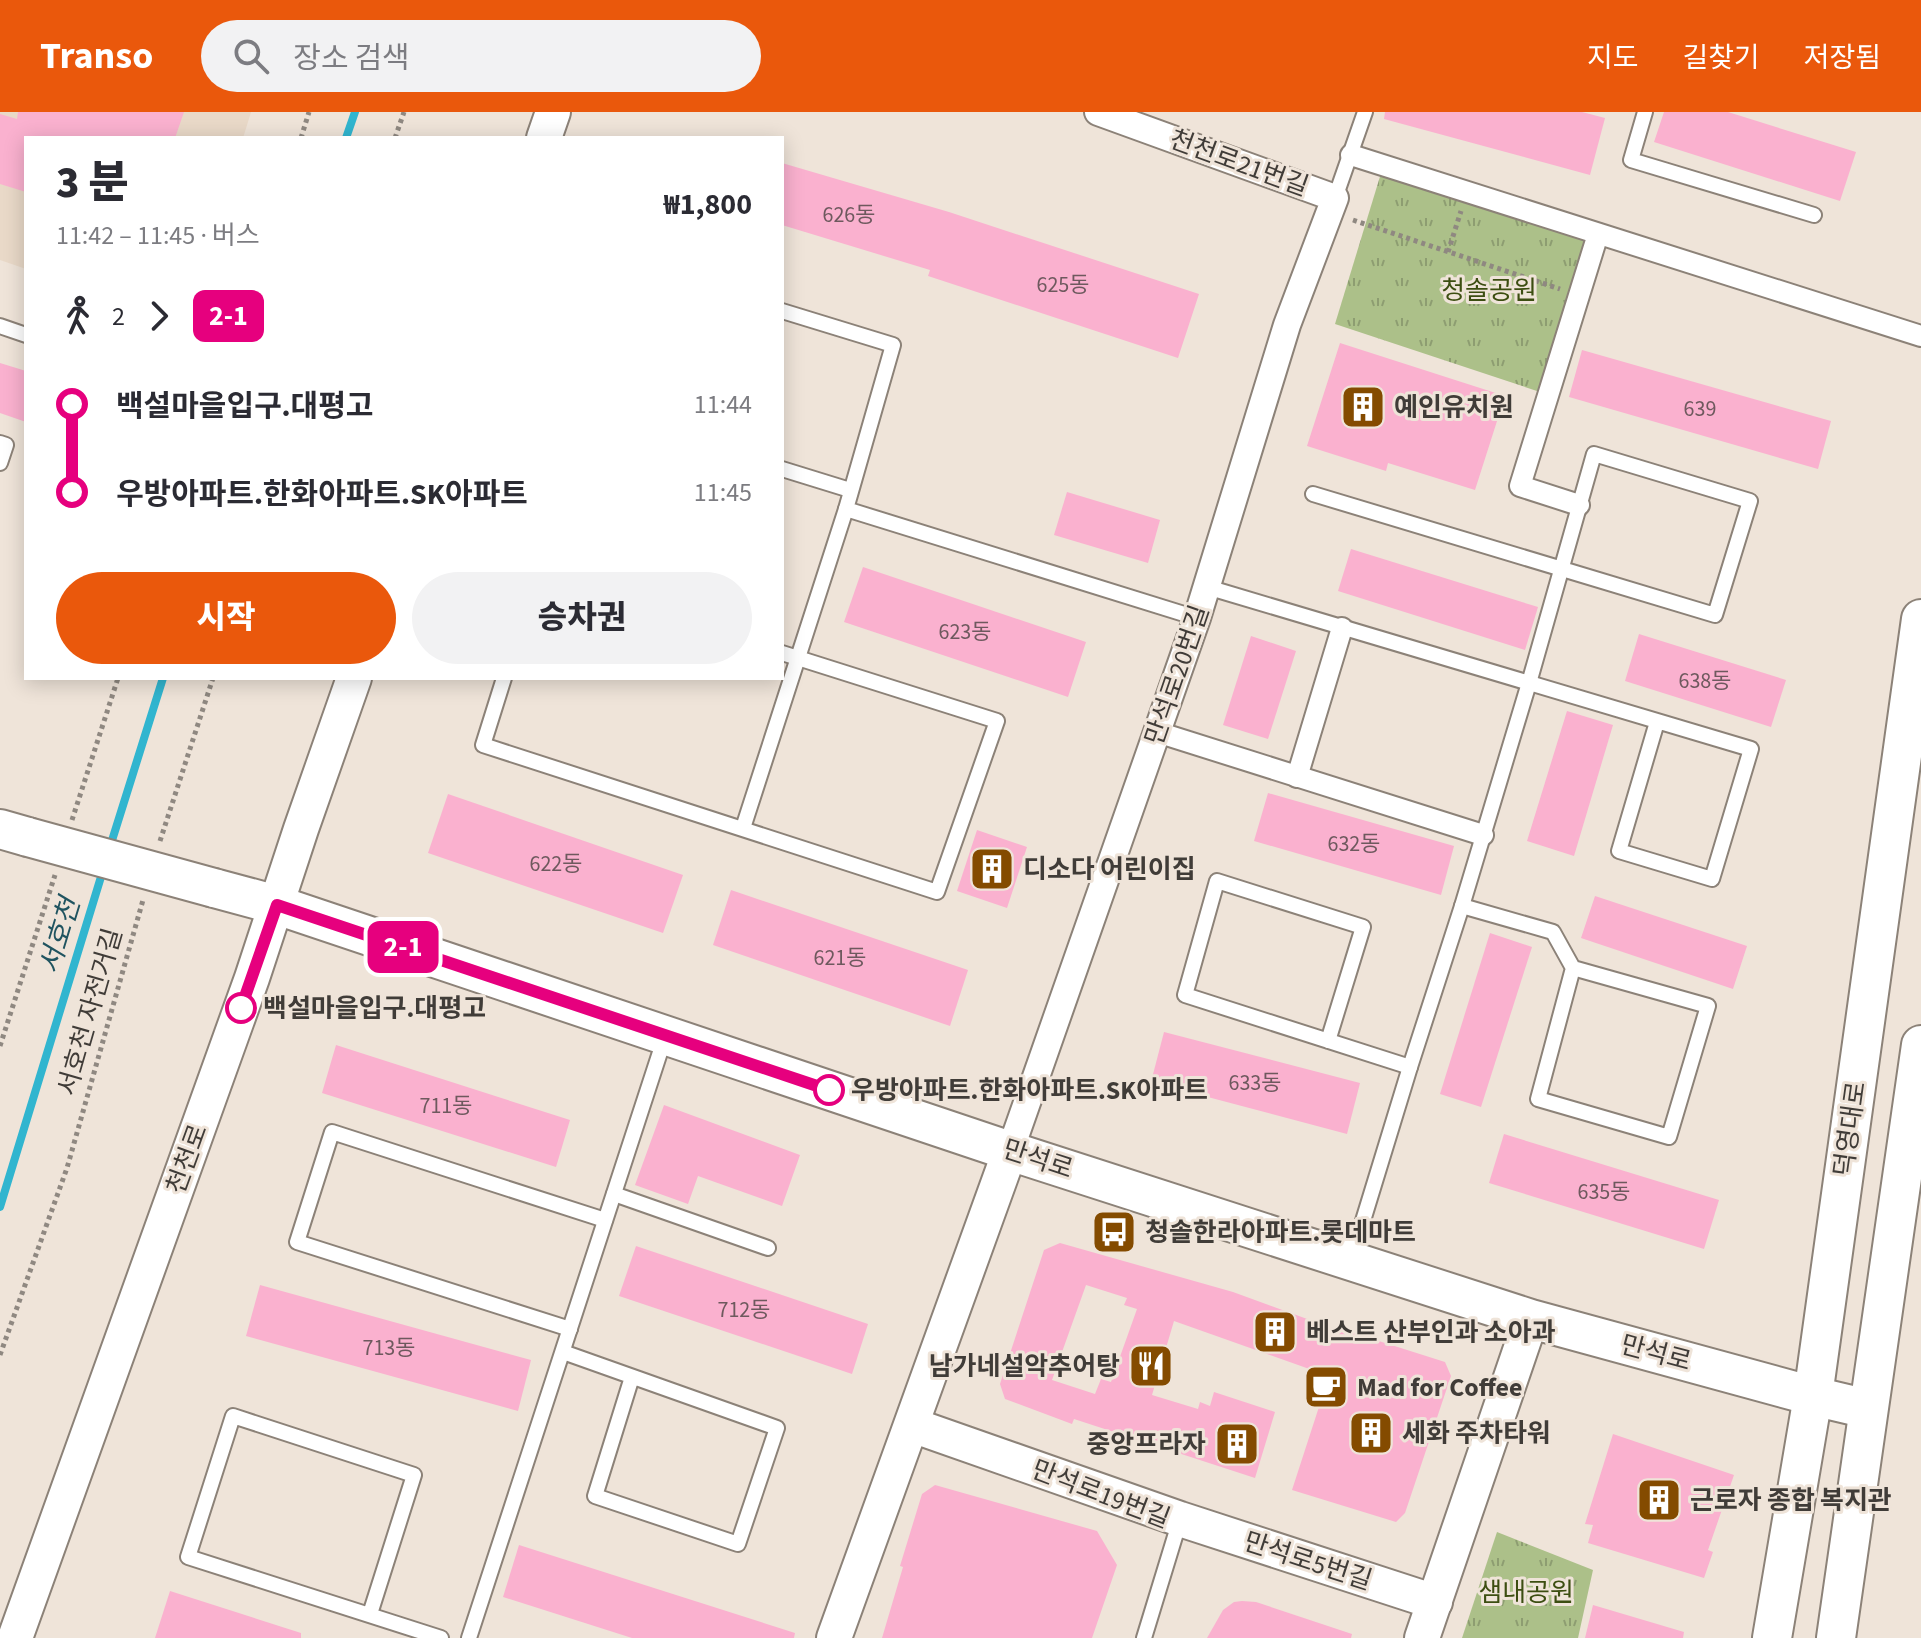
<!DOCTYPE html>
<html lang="ko">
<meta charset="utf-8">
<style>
:root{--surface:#fff;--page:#f2f2f3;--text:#2b2b33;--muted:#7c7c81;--accent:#ea580c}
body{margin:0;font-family:"Source Sans 3","Noto Sans KR",sans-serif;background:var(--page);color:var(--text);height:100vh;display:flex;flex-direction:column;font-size:30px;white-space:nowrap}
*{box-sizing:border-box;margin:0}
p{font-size:26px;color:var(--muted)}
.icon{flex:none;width:44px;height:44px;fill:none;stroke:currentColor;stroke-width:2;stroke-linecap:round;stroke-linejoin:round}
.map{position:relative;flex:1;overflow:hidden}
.panel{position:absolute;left:24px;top:24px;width:760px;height:544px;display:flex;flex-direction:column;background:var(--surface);border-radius:0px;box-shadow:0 4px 20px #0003}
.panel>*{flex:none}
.badge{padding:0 16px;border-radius:12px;font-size:28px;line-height:52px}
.map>.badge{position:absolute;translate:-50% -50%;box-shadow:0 0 0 4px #fff}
.legs{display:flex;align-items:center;gap:12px;height:88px;padding:0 32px;font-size:26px}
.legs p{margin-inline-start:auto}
.headline{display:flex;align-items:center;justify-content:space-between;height:136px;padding:0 32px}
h1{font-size:44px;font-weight:800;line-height:60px}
.primary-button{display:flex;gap:16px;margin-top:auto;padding:16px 32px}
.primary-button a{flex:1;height:92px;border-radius:48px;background:var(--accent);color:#fff;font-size:32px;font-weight:800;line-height:92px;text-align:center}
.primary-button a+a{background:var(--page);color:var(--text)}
ul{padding:0 32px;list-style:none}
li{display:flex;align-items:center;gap:28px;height:88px;font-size:30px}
li i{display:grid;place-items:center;width:12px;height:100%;margin:0 10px;background:currentColor}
li i::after{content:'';width:20px;height:20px;margin:-10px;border:6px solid;border-radius:50%;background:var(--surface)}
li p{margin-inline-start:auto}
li:first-child i{background:linear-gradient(#0000 50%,currentColor 0)}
li:last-child i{background:linear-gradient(currentColor 50%,#0000 0)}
header{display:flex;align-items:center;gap:48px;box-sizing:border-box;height:112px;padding:0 40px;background:var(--accent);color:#fff}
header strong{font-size:38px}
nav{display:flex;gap:44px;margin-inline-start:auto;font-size:28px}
.search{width:560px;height:72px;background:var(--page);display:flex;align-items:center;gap:20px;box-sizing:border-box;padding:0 28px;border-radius:44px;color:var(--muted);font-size:30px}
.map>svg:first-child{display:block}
.built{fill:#e9d9c8}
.park{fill:url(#park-tufts)}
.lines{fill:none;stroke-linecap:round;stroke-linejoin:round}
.stream{stroke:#31b5cf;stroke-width:8}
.building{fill:#fab1cf;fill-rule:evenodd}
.service-casing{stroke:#8c8278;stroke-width:18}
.pedestrian-casing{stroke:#8c8278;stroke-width:24}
.minor-casing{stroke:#8c8278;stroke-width:30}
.tertiary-casing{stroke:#8c8278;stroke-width:38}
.secondary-casing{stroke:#8c8278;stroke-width:42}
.path{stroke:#8f8881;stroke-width:5;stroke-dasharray:4 4;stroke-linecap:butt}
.service{stroke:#fff;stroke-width:14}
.pedestrian{stroke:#fff;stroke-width:20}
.minor{stroke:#fff;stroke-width:26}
.tertiary{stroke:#fff;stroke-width:34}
.secondary{stroke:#fff;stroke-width:38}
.secondary-bridge-casing{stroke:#8c8278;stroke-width:42;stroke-linecap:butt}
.secondary-bridge{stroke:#fff;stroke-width:38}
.line-1-casing{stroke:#fff;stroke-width:18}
.line-1{stroke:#e6007e;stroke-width:12}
.stop-1-dot{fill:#fff;stroke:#e6007e;stroke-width:4}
.labels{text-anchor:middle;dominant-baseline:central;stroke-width:6;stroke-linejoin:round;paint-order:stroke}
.number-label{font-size:22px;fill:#6e595e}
.street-label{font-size:26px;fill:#403c38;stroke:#efe4d9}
.park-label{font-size:26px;fill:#3c4e11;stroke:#efe4d9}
.poi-label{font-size:26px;font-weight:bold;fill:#403c38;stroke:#efe4d9;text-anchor:start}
.stop-label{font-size:26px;font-weight:bold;fill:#403c38;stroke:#efe4d9;text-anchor:start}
.water-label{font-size:28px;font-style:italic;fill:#205460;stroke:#efe4d9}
</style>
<header>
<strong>Transo</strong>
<div class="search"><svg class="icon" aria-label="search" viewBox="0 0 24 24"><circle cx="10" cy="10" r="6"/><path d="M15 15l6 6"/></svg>장소 검색</div>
<nav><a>지도</a><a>길찾기</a><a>저장됨</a></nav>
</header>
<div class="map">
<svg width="1921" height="1526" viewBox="0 0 1921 1526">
<defs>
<pattern id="park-tufts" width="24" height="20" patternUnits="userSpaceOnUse" patternTransform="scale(2)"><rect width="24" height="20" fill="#acc089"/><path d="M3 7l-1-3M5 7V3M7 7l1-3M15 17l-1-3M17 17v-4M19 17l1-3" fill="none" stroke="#8d9d71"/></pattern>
</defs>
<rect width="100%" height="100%" fill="#efe4d9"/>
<path class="built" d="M0 0H251L243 26H26V157L0 148Z"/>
<g class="park">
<path d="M1382 58 1592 127 1540 280 1335 212Z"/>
<path d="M1497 1420 1593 1458 1578 1526H1462Z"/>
</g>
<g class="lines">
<g class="stream">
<path d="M346 26 355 0"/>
<path d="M109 738 163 566"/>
<path d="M0 1095 104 755"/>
</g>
</g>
<g class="building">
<path d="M18 0H184L175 26H26V80L0 72V2L17 7Z"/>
<path d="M1385 0H1582L1605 6 1590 63 1384 7Z"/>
<path d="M1664 0H1728L1856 40 1840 89 1654 30Z"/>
<path d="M782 51 949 100 1199 182 1178 246 928 164 930 158 782 113Z"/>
<path d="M1340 231 1505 284 1475 378 1388 351 1386 359 1307 334Z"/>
<path d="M1582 238 1831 309 1818 357 1569 285Z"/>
<path d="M0 251 26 259V310L0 301Z"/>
<path d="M1067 380 1160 408 1148 451 1054 423Z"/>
<path d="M1351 437 1538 495 1525 538 1338 479Z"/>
<path d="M863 455 1086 530 1068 585 844 510Z"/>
<path d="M1639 522 1786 568 1771 615 1625 569Z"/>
<path d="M1251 524 1296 539 1268 627 1223 613Z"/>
<path d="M1567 599 1613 613 1574 744 1527 729Z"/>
<path d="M1268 681 1454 734 1441 783 1254 729Z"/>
<path d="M448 682 683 763 663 821 428 741Z"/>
<path d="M977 718 1027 735 1007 796 957 779Z"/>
<path d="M731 778 968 858 950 914 713 833Z"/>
<path d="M1595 784 1747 834 1733 877 1581 826Z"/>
<path d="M1490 821 1532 835 1481 995 1440 982Z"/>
<path d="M1164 920 1360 971 1347 1022 1151 970Z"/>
<path d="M336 933 570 1008 556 1055 322 981Z"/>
<path d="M664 993 800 1043 782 1094 698 1064 688 1092 635 1073Z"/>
<path d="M1504 1022 1719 1088 1704 1137 1489 1071Z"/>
<path d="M1060 1131 1233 1180 1343 1220 1344 1218 1445 1250 1451 1264 1405 1401 1396 1410 1292 1378 1329 1264 1174 1209 1152 1283 1198 1297 1200 1290 1210 1294 1214 1280 1275 1300 1255 1366 1074 1307 1072 1312 1005 1287 1000 1272 1044 1138ZM1086 1173 1127 1186 1124 1193 1137 1197 1111 1270 1101 1267 1095 1282 1052 1268Z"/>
<path d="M636 1134 868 1212 852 1262 619 1184Z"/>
<path d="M260 1173 531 1248 518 1299 246 1224Z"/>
<path d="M1613 1322 1734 1363 1708 1438 1713 1440 1704 1466 1588 1431 1593 1413 1585 1412Z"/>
<path d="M935 1373 1097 1419 1117 1453 1092 1526H882L903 1455 900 1454 922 1382Z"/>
<path d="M519 1433 795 1521 794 1526H632L503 1485Z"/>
<path d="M170 1479 301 1521V1526H155Z"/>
<path d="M1242 1489 1256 1490 1352 1522 1351 1526H1207L1223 1498 1234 1490Z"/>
<path d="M1593 1493 1684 1520 1683 1526H1585Z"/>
</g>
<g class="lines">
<g class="service-casing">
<g id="service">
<path d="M1645 0 1631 48 1814 103"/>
<path d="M1335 86 1365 0"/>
<path d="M782 199 893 233 846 397 1197 506"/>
<path d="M0 214 26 223"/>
<path d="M0 331 6 333 0 351"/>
<path d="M782 357 850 378"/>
<path d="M1313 382 1715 503 1750 389 1594 342 1529 571 1462 794 1410 955 1351 1148"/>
<path d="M1207 475 1751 637 1712 767 1619 739 1657 610"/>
<path d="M504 566 483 633 937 780 997 609 782 541"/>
<path d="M743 716 846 397"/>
<path d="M1462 794 1553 820 1573 856 1708 894 1669 1025 1538 987 1573 856"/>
<path d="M1328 929 1363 815 1217 769 1185 883 1410 955"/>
<path d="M614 1082 768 1136"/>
<path d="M570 1217 297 1130 332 1020 605 1108"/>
<path d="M563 1240 777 1316 738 1432 595 1384 632 1265"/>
<path d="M370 1502 414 1363 233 1304 188 1445 441 1526"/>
<path d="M469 1526 665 925"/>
<path d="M1144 1526 1180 1408"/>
</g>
</g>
<g class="pedestrian-casing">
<g id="pedestrian">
<path d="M1351 43 1921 224"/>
<path d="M1579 393 1520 374 1598 122"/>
<path d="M1157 620 1483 723"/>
<path d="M1297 665 1342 516"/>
</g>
</g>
<g class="minor-casing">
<path id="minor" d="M1010 1039 1197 506 1287 213 1335 86 1098 0"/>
</g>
<g class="tertiary-casing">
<g id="tertiary">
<path d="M544 26 553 0"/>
<path d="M912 1313 1180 1407 1435 1490"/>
<path d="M15 1526 252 866 301 717 354 566"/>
<path d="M834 1526 1010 1039"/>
<path d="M1422 1526 1531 1207"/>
</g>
</g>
<g class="secondary-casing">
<g id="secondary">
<path d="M0 717 28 725"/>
<path d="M214 776 277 793 1010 1039 1531 1207 1813 1284 1868 1297"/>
<path d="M1772 1526 1813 1284 1921 507"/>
<path d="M1836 1526 1921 933"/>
</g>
</g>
<g class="path">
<path d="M301 26 309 0"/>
<path d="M395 26 404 0"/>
<path d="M1353 108 1560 177"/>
<path d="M1448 140 1461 99"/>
<path d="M72 708 118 566"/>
<path d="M160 729 213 566"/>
<path d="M0 934 55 763"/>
<path d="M0 1243 67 1056 143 788"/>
</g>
<use href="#service" class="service"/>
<use href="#pedestrian" class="pedestrian"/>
<use href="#minor" class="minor"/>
<use href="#tertiary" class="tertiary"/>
<use href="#secondary" class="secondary"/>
<g class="secondary-bridge-casing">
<path id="secondary-bridge" d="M28 725 214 776"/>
</g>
<use href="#secondary-bridge" class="secondary-bridge"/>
</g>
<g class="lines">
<g class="line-1-casing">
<path id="line-1" d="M241 896 277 793 829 978"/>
</g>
<use href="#line-1" class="line-1"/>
</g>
<defs>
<g id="building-square" transform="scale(2.3)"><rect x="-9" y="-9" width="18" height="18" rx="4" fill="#844b00" stroke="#efe4d9"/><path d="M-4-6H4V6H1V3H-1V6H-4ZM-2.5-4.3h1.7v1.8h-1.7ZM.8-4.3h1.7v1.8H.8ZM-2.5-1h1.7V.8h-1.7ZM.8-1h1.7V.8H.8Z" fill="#fff"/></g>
<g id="bus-square" transform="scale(2.3)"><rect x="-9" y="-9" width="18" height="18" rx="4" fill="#844b00" stroke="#efe4d9"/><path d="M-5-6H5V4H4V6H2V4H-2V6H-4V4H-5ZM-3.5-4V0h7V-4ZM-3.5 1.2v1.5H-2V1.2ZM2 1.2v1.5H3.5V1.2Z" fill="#fff"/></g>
<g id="restaurant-square" transform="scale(2.3)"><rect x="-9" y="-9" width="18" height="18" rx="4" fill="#844b00" stroke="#efe4d9"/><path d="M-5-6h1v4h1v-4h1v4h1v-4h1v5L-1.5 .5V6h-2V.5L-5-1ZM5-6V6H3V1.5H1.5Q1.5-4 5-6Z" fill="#fff"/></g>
<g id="cafe-square" transform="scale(2.3)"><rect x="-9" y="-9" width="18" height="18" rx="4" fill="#844b00" stroke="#efe4d9"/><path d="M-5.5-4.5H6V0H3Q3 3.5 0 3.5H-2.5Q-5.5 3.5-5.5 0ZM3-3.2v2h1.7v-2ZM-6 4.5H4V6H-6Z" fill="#fff"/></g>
</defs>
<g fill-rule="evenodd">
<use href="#building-square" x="1363" y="295"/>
<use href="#building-square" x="992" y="757"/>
<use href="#bus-square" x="1114" y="1120"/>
<use href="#building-square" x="1275" y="1220"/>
<use href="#restaurant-square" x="1151" y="1254"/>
<use href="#cafe-square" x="1326" y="1275"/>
<use href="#building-square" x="1371" y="1321"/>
<use href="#building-square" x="1237" y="1332"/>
<use href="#building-square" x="1659" y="1388"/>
</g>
<g class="stop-1-dot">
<circle cx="241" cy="896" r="14"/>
<circle cx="829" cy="978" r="14"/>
</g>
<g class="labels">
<g class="number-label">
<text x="849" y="103">626동</text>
<text x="1063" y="173">625동</text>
<text x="1700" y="297">639</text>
<text x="965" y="520">623동</text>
<text x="1705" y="569">638동</text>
<text x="1354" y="732">632동</text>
<text x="556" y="752">622동</text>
<text x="840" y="846">621동</text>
<text x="1255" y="971">633동</text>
<text x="446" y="994">711동</text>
<text x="1604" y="1080">635동</text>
<text x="744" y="1198">712동</text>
<text x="389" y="1236">713동</text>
</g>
<g class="street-label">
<text transform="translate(1239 51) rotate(20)">천천로21번길</text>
<text transform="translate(1177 563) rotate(-71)">만석로20번길</text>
<text transform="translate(90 900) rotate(-74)">서호천 자전거길</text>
<text transform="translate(1850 1017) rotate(-82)">덕영대로</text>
<text transform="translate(187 1047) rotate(-70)">천천로</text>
<text transform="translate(1038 1047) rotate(18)">만석로</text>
<text transform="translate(1656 1241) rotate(15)">만석로</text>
<text transform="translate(1101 1382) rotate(21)">만석로19번길</text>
<text transform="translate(1308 1449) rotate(18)">만석로5번길</text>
</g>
<g class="park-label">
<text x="1489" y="178">청솔공원</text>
<text x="1526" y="1480">샘내공원</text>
</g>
<g class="poi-label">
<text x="1394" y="295">예인유치원</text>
<text x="1023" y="757">디소다 어린이집</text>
<text x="1145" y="1120">청솔한라아파트.롯데마트</text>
<text x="1306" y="1220">베스트 산부인과 소아과</text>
<text x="1120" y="1254" text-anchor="end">남가네설악추어탕</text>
<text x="1357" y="1275">Mad for Coffee</text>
<text x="1402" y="1321">세화 주차타워</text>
<text x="1206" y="1332" text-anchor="end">중앙프라자</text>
<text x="1690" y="1388">근로자 종합 복지관</text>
</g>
<g class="stop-label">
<text x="263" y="896">백설마을입구.대평고</text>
<text x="851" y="978">우방아파트.한화아파트.SK아파트</text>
</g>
<g class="water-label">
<text transform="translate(60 824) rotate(-73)">서호천</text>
</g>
</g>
</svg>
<b class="badge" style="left:403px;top:835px;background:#e6007e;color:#fff">2-1</b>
<section class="panel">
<div class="headline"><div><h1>3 분</h1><p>11:42 – 11:45 · 버스</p></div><b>₩1,800</b></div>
<div class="legs"><svg class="icon" aria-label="walk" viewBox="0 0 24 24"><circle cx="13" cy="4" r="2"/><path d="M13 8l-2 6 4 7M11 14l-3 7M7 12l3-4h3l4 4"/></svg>2<svg class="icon" aria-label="forward" viewBox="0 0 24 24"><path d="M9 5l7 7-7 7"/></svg><b class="badge" style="background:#e6007e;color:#fff">2-1</b></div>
<ul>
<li><i style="color:#e6007e"></i><b>백설마을입구.대평고</b><p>11:44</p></li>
<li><i style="color:#e6007e"></i><b>우방아파트.한화아파트.SK아파트</b><p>11:45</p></li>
</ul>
<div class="primary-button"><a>시작</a><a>승차권</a></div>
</section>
</div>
